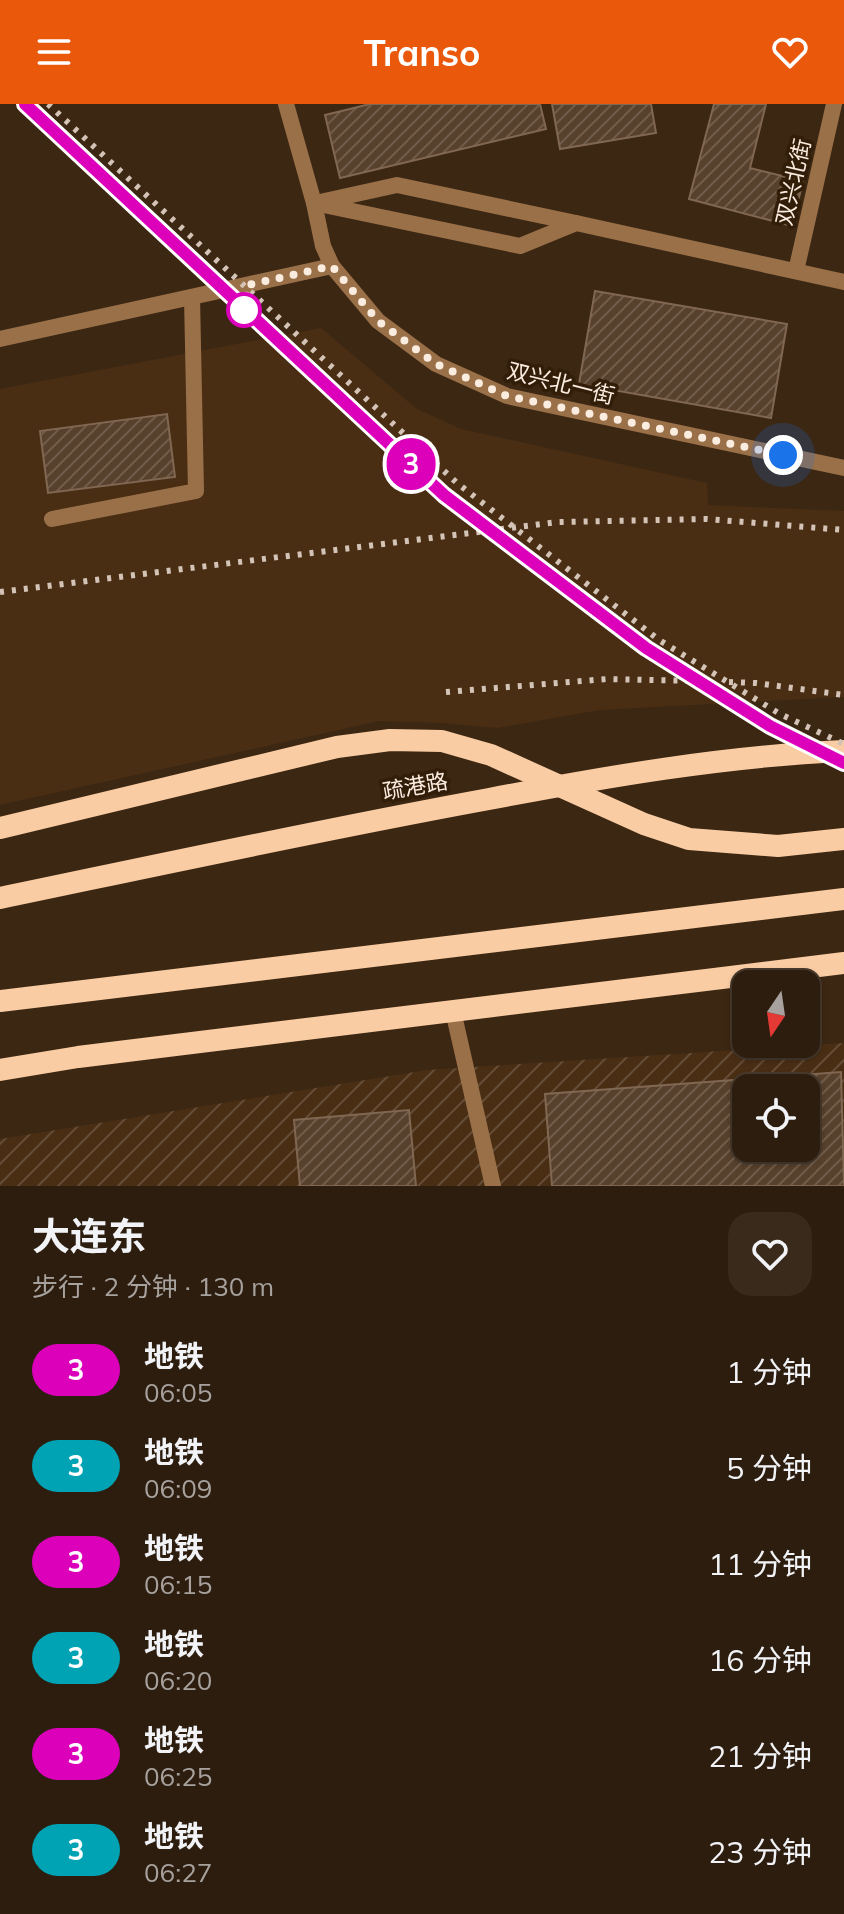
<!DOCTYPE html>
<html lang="zh">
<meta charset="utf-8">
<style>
:root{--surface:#2d1d0e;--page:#392a1c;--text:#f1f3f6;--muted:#a7a29e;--line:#483b2e;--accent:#ea580c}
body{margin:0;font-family:Mulish,"Noto Sans SC",sans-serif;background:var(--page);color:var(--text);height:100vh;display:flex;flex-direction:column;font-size:30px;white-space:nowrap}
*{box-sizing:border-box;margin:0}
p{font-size:26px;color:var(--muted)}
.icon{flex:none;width:44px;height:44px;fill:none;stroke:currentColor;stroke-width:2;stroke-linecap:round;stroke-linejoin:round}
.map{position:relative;height:1082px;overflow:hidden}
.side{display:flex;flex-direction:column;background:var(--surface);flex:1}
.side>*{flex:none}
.badge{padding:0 16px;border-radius:26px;font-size:28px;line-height:52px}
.needle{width:52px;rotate:193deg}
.controls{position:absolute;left:732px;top:866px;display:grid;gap:16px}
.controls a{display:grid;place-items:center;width:88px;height:88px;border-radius:16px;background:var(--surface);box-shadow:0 2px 6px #0004,0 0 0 2px var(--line);font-size:40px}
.you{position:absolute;width:40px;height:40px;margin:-20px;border:6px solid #fff;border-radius:50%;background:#1a73e8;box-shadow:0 0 0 12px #1a73e833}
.map>.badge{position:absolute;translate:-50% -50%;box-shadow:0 0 0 4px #fff}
.round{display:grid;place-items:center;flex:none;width:84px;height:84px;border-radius:24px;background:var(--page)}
.head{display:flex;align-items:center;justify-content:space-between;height:136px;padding:0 32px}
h1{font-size:38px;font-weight:700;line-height:60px}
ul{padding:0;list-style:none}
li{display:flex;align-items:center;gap:24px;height:96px;padding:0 32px}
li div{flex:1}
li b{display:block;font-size:30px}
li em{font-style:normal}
li .badge{min-width:88px;font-weight:700;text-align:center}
header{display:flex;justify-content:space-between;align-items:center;height:104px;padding:0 32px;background:var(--accent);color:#fff;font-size:36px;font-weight:700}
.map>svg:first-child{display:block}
.built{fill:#492e14}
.industrial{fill:url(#industrial-furrows);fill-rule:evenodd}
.building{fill:url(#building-hatch);stroke:#806752;stroke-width:2;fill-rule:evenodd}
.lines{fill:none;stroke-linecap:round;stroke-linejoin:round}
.service{stroke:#9a7049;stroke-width:16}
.minor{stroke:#9a7049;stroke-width:16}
.trunk{stroke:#facca3;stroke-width:22}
.rail{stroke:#d4c4b7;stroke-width:6;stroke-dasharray:4 8;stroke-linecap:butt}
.line-casing{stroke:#fff;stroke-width:18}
.line{stroke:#d0b;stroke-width:12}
.walk{stroke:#fbece0;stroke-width:8;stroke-dasharray:0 14.4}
.stop-dot{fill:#fff;stroke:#d0b;stroke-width:4}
.labels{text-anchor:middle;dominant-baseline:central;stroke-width:7;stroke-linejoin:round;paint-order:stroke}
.street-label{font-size:22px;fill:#fbece0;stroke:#321d09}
</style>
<header><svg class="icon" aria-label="menu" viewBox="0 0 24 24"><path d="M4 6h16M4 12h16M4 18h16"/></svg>Transo<svg class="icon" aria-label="heart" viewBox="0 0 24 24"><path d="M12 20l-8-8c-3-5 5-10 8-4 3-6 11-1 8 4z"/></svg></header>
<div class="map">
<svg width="844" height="1082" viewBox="0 0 844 1082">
<defs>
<pattern id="industrial-furrows" width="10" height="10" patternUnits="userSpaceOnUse" patternTransform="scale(2)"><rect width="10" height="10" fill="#492e14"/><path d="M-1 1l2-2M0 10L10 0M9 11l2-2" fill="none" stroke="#644c36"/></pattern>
<pattern id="building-hatch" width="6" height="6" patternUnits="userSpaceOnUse" patternTransform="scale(2)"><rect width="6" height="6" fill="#57402c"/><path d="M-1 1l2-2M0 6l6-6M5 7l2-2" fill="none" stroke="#705c4a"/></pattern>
</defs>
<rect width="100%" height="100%" fill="#3c2713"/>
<path class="built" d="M321 224 417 305 461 325 707 379 708 401 844 407V593L600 606 497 624 442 619 379 617 0 701V285Z"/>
<path class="industrial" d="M844 939V1082H0V1035L427 966ZM746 984H806V1044H746Z"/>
<g class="building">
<path d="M370 0H540L546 25 340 74 325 11Z"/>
<path d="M552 0H651L656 29 560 45Z"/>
<path d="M714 0H766L750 64 803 77 792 122 689 95Z"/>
<path d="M595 187 787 220 771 314 579 280Z"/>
<path d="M167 310 175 373 48 389 40 327Z"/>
<path d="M841 968 844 1082H552L545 990ZM746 984H806V1044H746Z"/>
<path d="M409 1006 416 1082H300L294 1016Z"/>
</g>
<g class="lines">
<g class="service">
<path d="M320 98 397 81 576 119"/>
<path d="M314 99 520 142 576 119 844 178"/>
<path d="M52 415 196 387 192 193"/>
<path d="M453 907 493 1082"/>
</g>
<g class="minor">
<path d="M286 0 314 99 323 142 332 162 378 217 436 260 507 292 844 364"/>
<path d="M796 167 834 0"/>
<path d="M0 235 332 162"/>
</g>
<g class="trunk">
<path d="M0 724 337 643 390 636 442 637 491 651 644 720 689 735 778 742 844 735"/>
<path d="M0 794C163 760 325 725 489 695 605 673 725 652 844 647"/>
<path d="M0 897 844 795"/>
<path d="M0 966 78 953 844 859"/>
</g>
<g class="rail">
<path d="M25 0 444 391 646 544 770 622 844 659"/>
<path d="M48 0 457 379 659 536 780 610 844 640"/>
<path d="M0 488 558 418 707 415 844 426"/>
<path d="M729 578 756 579 844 591"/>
<path d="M446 588 607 575 697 577"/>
</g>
</g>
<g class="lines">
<g class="line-casing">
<path id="line" d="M25 0 444 391 646 544 770 622 844 659"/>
</g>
<use href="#line" class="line"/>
<path class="walk" d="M244 206 248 181 332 162 378 217 436 260 507 292 783 351"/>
</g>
<circle class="stop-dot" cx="244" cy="206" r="16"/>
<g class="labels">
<g class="street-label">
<text transform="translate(793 78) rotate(-77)">双兴北街</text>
<text transform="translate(561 279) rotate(14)">双兴北一街</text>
<text transform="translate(415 682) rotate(-10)">疏港路</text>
</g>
</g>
</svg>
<div class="controls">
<a><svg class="needle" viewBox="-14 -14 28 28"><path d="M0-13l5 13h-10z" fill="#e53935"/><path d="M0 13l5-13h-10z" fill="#a7a29e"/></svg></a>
<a><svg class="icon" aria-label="locate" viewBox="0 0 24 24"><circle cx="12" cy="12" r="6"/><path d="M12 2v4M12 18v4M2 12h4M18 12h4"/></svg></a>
</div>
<div class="you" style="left:783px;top:351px"></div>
<b class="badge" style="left:411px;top:360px;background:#d0b;color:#fff">3</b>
</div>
<section class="side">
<div class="head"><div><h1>大连东</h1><p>步行 · 2 分钟 · 130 m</p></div><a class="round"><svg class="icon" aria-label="heart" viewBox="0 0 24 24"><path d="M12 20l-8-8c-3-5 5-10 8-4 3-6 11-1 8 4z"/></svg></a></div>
<ul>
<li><span class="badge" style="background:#d0b;color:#fff">3</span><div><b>地铁</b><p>06:05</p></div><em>1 分钟</em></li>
<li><span class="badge" style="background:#00a3b4;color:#fff">3</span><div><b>地铁</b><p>06:09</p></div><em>5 分钟</em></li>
<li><span class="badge" style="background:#d0b;color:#fff">3</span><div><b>地铁</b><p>06:15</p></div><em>11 分钟</em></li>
<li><span class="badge" style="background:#00a3b4;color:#fff">3</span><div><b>地铁</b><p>06:20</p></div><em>16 分钟</em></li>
<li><span class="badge" style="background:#d0b;color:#fff">3</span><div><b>地铁</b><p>06:25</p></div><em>21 分钟</em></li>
<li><span class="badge" style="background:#00a3b4;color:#fff">3</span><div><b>地铁</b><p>06:27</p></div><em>23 分钟</em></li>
</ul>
</section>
